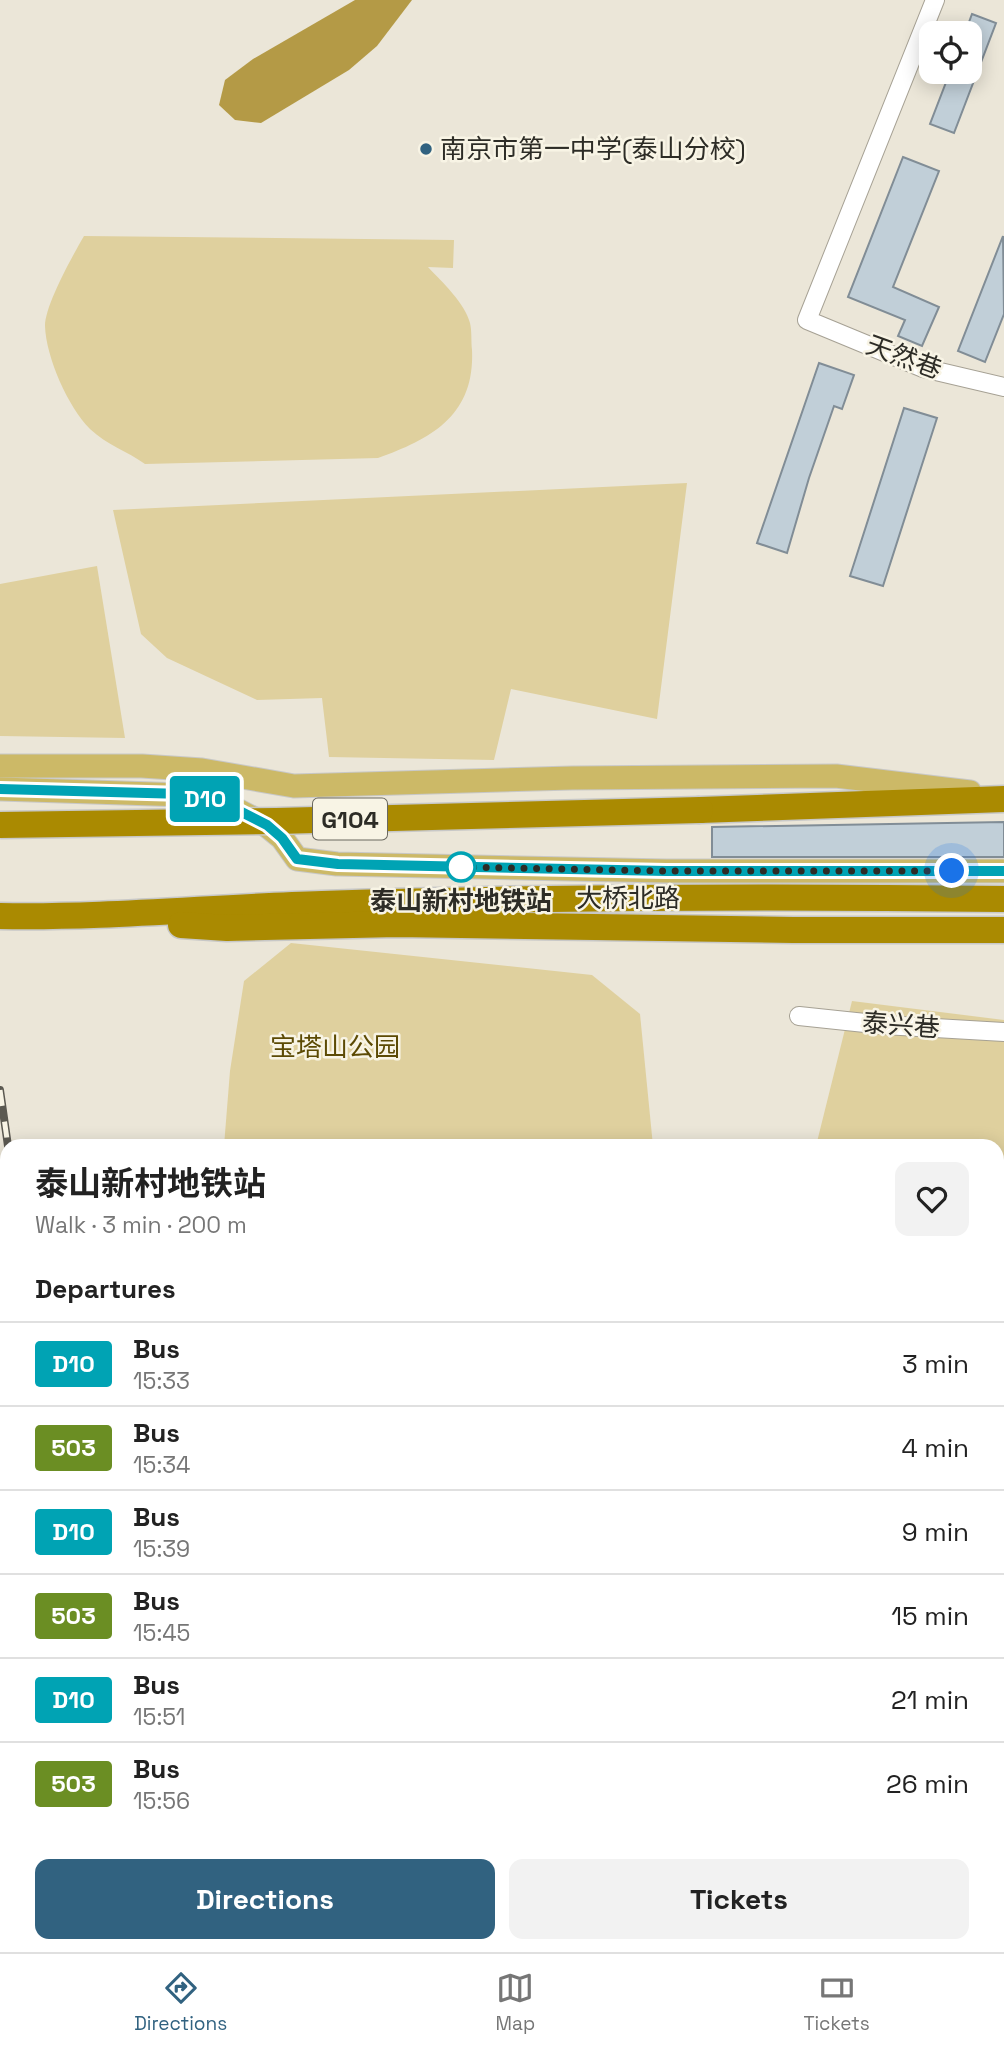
<!DOCTYPE html>
<meta charset="utf-8">
<style>
:root{--surface:#fff;--page:#f2f2f2;--text:#222;--muted:#767676;--line:#e0e0e0;--accent:#316280}
body{margin:0;font-family:"Space Grotesk","Noto Sans SC",sans-serif;background:var(--page);color:var(--text);height:100vh;display:flex;flex-direction:column;font-size:26px;white-space:nowrap}
*{box-sizing:border-box;margin:0}
p{font-size:23px;color:var(--muted)}
.icon{flex:none;width:38px;height:38px;fill:none;stroke:currentColor;stroke-width:2;stroke-linecap:round;stroke-linejoin:round}
.map{position:relative;flex:1;overflow:hidden}
.drawer{position:absolute;left:0px;top:1139px;width:1004px;height:814px;display:flex;flex-direction:column;background:var(--surface);border-radius:21px 21px 0 0;box-shadow:0 4px 18px #0003}
.drawer>*{flex:none}
.badge{padding:0 14px;border-radius:5px;font-size:24px;line-height:46px}
.tools{position:absolute;left:919px;top:21px;display:grid;gap:14px}
.tools a{display:grid;place-items:center;width:63px;height:63px;border-radius:14px;background:var(--surface);box-shadow:0 4px 18px #0003;font-size:35px}
.you{position:absolute;width:35px;height:35px;margin:-18px;border:5px solid #fff;border-radius:50%;background:#1a73e8;box-shadow:0 0 0 10px #1a73e833}
.map>.badge{position:absolute;translate:-50% -50%;box-shadow:0 0 0 4px #fff}
h2{padding:0 35px;font-size:26px;line-height:63px}
.round{display:grid;place-items:center;flex:none;width:74px;height:74px;border-radius:14px;background:var(--page)}
.summary{display:flex;align-items:center;justify-content:space-between;height:119px;padding:0 35px}
h1{font-size:33px;font-weight:700;line-height:52px}
.action{display:flex;gap:14px;margin-top:auto;padding:14px 35px}
.action a{flex:1;height:80px;border-radius:14px;background:var(--accent);color:#fff;font-size:28px;font-weight:700;line-height:80px;text-align:center}
.action a+a{background:var(--page);color:var(--text)}
ul{padding:0;list-style:none}
li{display:flex;align-items:center;gap:21px;height:84px;padding:0 35px;border-top:2px solid var(--line)}
li div{flex:1}
li b{display:block;font-size:26px}
li em{font-style:normal}
li .badge{min-width:77px;font-weight:700;text-align:center}
.menu{display:flex;justify-content:space-around;align-items:center;height:98px;border-top:2px solid var(--line);background:var(--surface);font-size:19px;color:var(--muted)}
.menu a{display:grid;justify-items:center;gap:4px}
.menu .current{color:var(--accent)}
.map>svg:first-child{display:block}
.green{fill:#dfd09e}
.water{fill:#b49a46}
.lines{fill:none;stroke-linecap:round;stroke-linejoin:round}
.stream{stroke:#b49a46;stroke-width:5}
.building{fill:#c1cfd8;stroke:#818d96;stroke-width:2}
.minor-casing{stroke:#a6a194;stroke-width:20}
.major-casing{stroke:#c8c8c7;stroke-width:25}
.highway-casing{stroke:#c8c8c7;stroke-width:29}
.minor{stroke:#fff;stroke-width:18}
.major{stroke:#ccb967;stroke-width:23}
.highway{stroke:#aa8a01;stroke-width:26}
.rail-casing{stroke:#5b5951;stroke-width:8}
.rail{stroke:#f8f4e5;stroke-width:5;stroke-dasharray:16;stroke-linecap:butt}
.highway-bridge-casing{stroke:#c8c8c7;stroke-width:29;stroke-linecap:butt}
.highway-bridge{stroke:#aa8a01;stroke-width:26}
.line-casing{stroke:#fff;stroke-width:16}
.line{stroke:#00a3b4;stroke-width:10}
.walk{stroke:#2d2c26;stroke-width:7;stroke-dasharray:0 12.6}
.poi-dot{fill:#316280;stroke:#f8f4e5;stroke-width:2.5}
.stop-dot{fill:#fff;stroke:#00a3b4;stroke-width:3.5}
.labels{text-anchor:middle;dominant-baseline:central;stroke-width:5;stroke-linejoin:round;paint-order:stroke}
.shield{fill:#f8f4e5;stroke:#6a685f;stroke-width:2}
.shield-label{font-size:24px;font-weight:bold;fill:#2d2c26}
.poi-label{font-size:26px;fill:#2d2c26;stroke:#f8f4e5;text-anchor:start}
.street-label{font-size:26px;fill:#2d2c26;stroke:#f8f4e5}
.stop-label{font-size:26px;font-weight:bold;fill:#2d2c26;stroke:#f8f4e5}
.park-label{font-size:26px;fill:#5c4a04;stroke:#f8f4e5}
</style>
<div class="map">
<svg width="1004" height="1952" viewBox="0 0 1004 1952">
<rect width="100%" height="100%" fill="#ebe6d8"/>
<g class="green">
<path d="M84 236 454 240 453 268 428 267C442 282 465 303 470 323 472 331 471 342 472 350 475 415 432 439 378 458L145 464C127 451 107 445 90 429 68 407 46 357 45 326 45 305 73 255 84 236Z"/>
<path d="M687 483 657 719 511 689 494 760 329 757 322 698 257 700 167 658 141 634 113 510Z"/>
<path d="M97 566 125 738 0 736V584Z"/>
<path d="M291 943 592 975 640 1014 653 1146H224L230 1071 244 981Z"/>
<path d="M852 1001 1004 1020V1848L998 1864V1146H816Z"/>
<path d="M511 1946H929L924 1952H510Z"/>
</g>
<path class="water" d="M355 0H412L377 46 349 70 261 123 235 120 219 105 225 80 253 59Z"/>
<g class="lines">
<g class="stream">
<path d="M0 1588 7 1636"/>
<path d="M81 1946 83 1952"/>
</g>
</g>
<g class="building">
<path d="M972 14 996 23 954 133 930 124 950 72H970V33H965Z"/>
<path d="M903 157 939 171 893 287 939 307 922 346 898 336 905 320 848 297Z"/>
<path d="M1003 236 1004 314 985 362 958 351Z"/>
<path d="M819 363 854 375 842 409 834 406 809 478 787 553 757 543Z"/>
<path d="M904 408 937 418 883 586 850 576Z"/>
<path d="M1004 822V857H712V827Z"/>
</g>
<g class="lines">
<g class="minor-casing">
<g id="minor">
<path d="M935 0 807 320 923 368 1004 387"/>
<path d="M799 1016 884 1025 1004 1032"/>
</g>
</g>
<g class="major-casing">
<g id="major">
<path d="M0 766H142L202 770 294 786 572 778 836 776 970 792"/>
<path d="M0 789 184 795 222 802 266 825 282 838 297 859 337 864 666 871H1004"/>
</g>
</g>
<g class="highway-casing">
<g id="highway">
<path d="M700 810 1004 799"/>
<path d="M0 916C108 918 214 907 322 904 549 897 777 896 1004 899"/>
<path d="M181 925 227 928 397 924 793 930H1004"/>
</g>
</g>
<use href="#minor" class="minor"/>
<use href="#major" class="major"/>
<use href="#highway" class="highway"/>
<g class="rail-casing">
<g id="rail">
<path d="M0 1090 8 1146"/>
<path d="M150 1946 151 1952"/>
</g>
</g>
<use href="#rail" class="rail"/>
<g class="highway-bridge-casing">
<path id="highway-bridge" d="M0 825 276 821 700 810"/>
</g>
<use href="#highway-bridge" class="highway-bridge"/>
</g>
<g class="lines">
<g class="line-casing">
<path id="line" d="M0 789 184 794 222 802 267 825 282 838 297 859 338 864 666 871H1004"/>
</g>
<use href="#line" class="line"/>
<path class="walk" d="M461 867 666 871H952"/>
</g>
<circle class="poi-dot" cx="426" cy="149" r="7"/>
<circle class="stop-dot" cx="461" cy="867" r="14"/>
<g class="labels">
<rect class="shield" x="313" y="798.5" width="74" height="41" rx="5"/>
<g class="shield-label">
<text x="350" y="819">G104</text>
</g>
<g class="poi-label">
<text x="440" y="149">南京市第一中学(泰山分校)</text>
</g>
<g class="street-label">
<text transform="translate(904 357) rotate(20)">天然巷</text>
<text x="628" y="898">大桥北路</text>
<text transform="translate(901 1025) rotate(4)">泰兴巷</text>
</g>
<g class="stop-label">
<text x="461" y="901">泰山新村地铁站</text>
</g>
<g class="park-label">
<text x="335" y="1047">宝塔山公园</text>
</g>
</g>
</svg>
<div class="tools">
<a><svg class="icon" aria-label="locate" viewBox="0 0 24 24"><circle cx="12" cy="12" r="6"/><path d="M12 2v4M12 18v4M2 12h4M18 12h4"/></svg></a>
</div>
<div class="you" style="left:952px;top:871px"></div>
<b class="badge" style="left:205px;top:799px;background:#00a3b4;color:#fff">D10</b>
<section class="drawer">
<div class="summary"><div><h1>泰山新村地铁站</h1><p>Walk · 3 min · 200 m</p></div><a class="round"><svg class="icon" aria-label="heart" viewBox="0 0 24 24"><path d="M12 20l-8-8c-3-5 5-10 8-4 3-6 11-1 8 4z"/></svg></a></div>
<h2>Departures</h2>
<ul>
<li><span class="badge" style="background:#00a3b4;color:#fff">D10</span><div><b>Bus</b><p>15:33</p></div><em>3 min</em></li>
<li><span class="badge" style="background:#6b8e23;color:#fff">503</span><div><b>Bus</b><p>15:34</p></div><em>4 min</em></li>
<li><span class="badge" style="background:#00a3b4;color:#fff">D10</span><div><b>Bus</b><p>15:39</p></div><em>9 min</em></li>
<li><span class="badge" style="background:#6b8e23;color:#fff">503</span><div><b>Bus</b><p>15:45</p></div><em>15 min</em></li>
<li><span class="badge" style="background:#00a3b4;color:#fff">D10</span><div><b>Bus</b><p>15:51</p></div><em>21 min</em></li>
<li><span class="badge" style="background:#6b8e23;color:#fff">503</span><div><b>Bus</b><p>15:56</p></div><em>26 min</em></li>
</ul>
<div class="action"><a>Directions</a><a>Tickets</a></div>
</section>
</div>
<nav class="menu">
<a class="current"><svg class="icon" aria-label="directions" viewBox="0 0 24 24"><path d="M12 3l9 9-9 9-9-9zM9 14v-3h6M13 9l2 2-2 2"/></svg>Directions</a>
<a><svg class="icon" aria-label="map" viewBox="0 0 24 24"><path d="M3 6l6-2 6 2 6-2v14l-6 2-6-2-6 2zM9 4v14M15 6v14"/></svg>Map</a>
<a><svg class="icon" aria-label="tickets" viewBox="0 0 24 24"><path d="M3 7h18v10H3zM15 7v10"/></svg>Tickets</a>
</nav>
